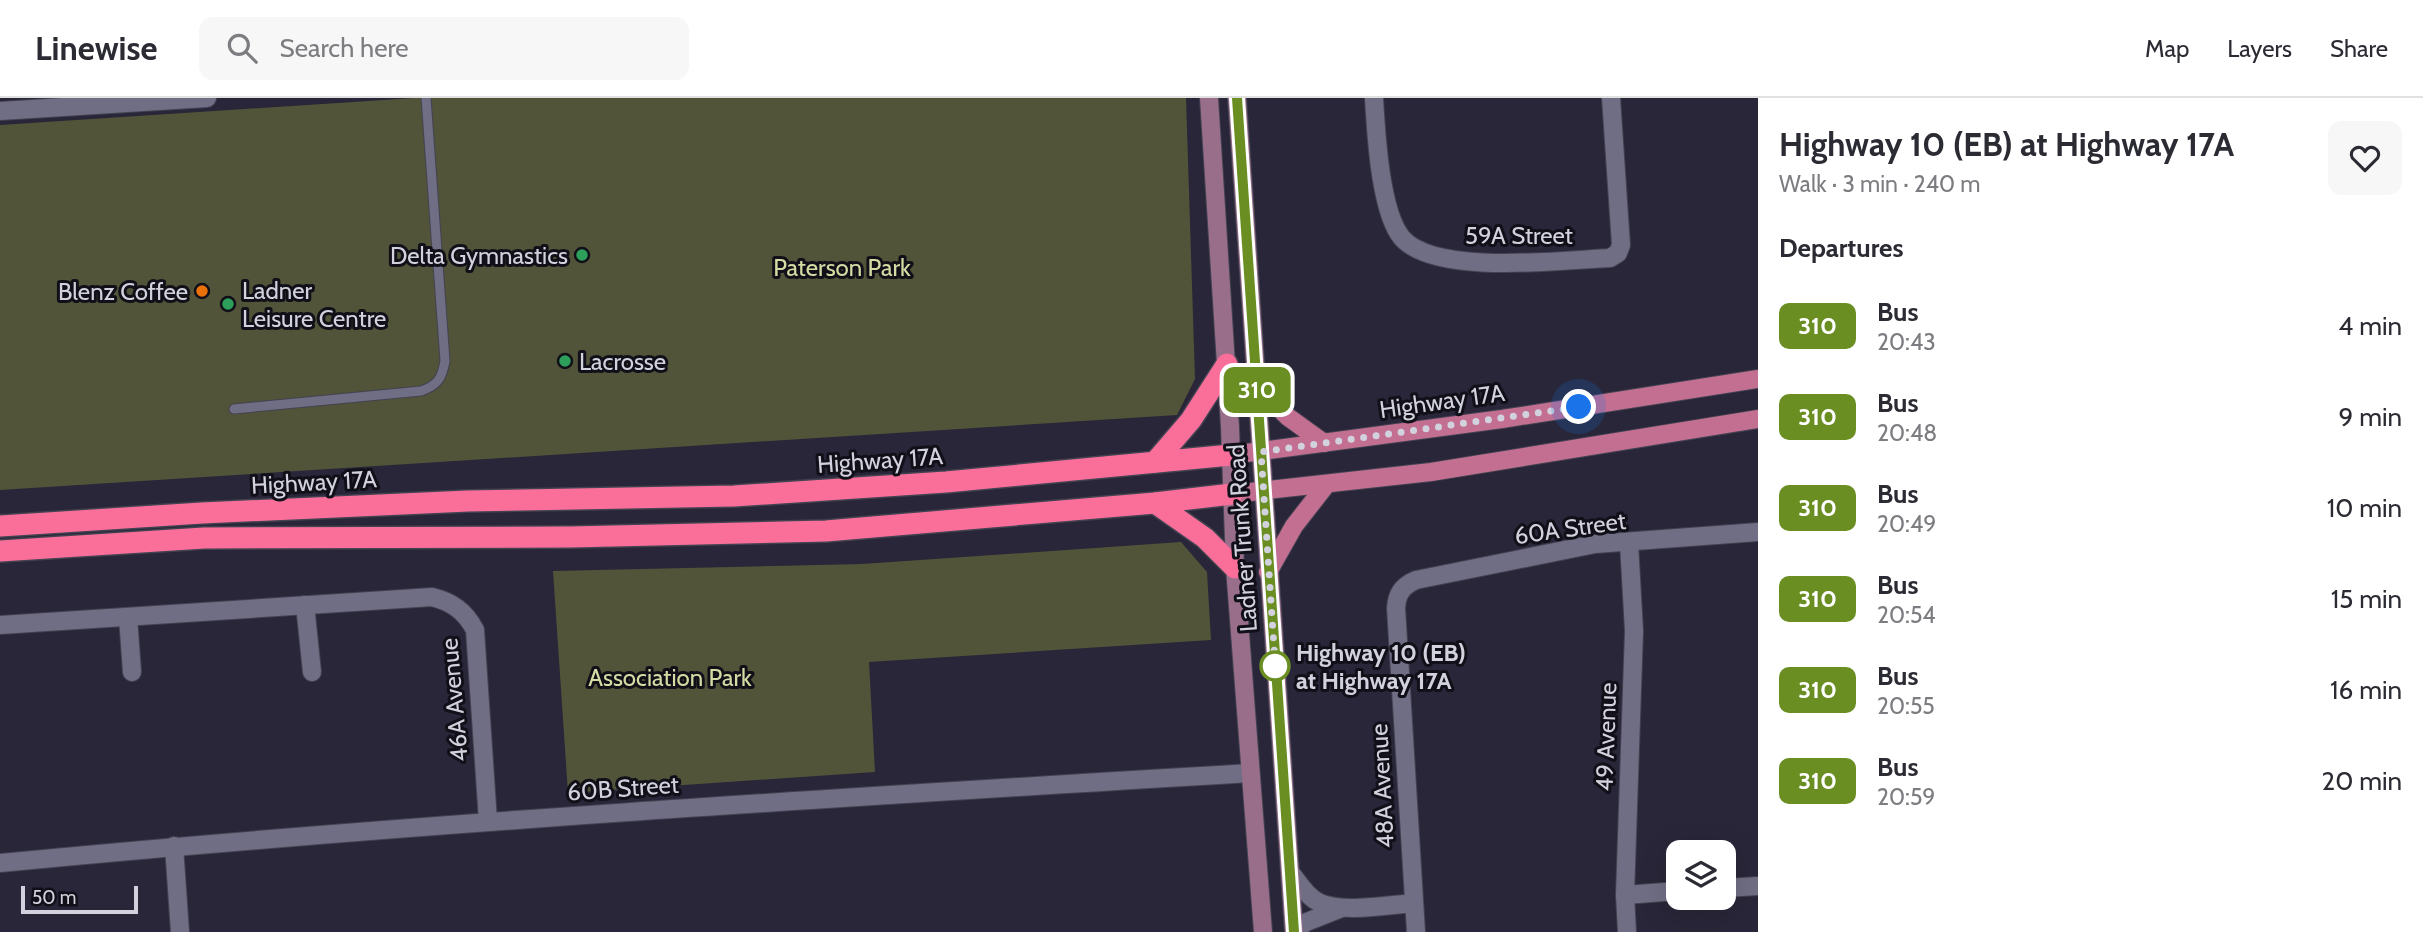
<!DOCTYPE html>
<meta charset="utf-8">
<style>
:root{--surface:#fff;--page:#f7f7f7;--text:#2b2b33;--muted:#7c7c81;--line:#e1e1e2}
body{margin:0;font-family:Cabin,sans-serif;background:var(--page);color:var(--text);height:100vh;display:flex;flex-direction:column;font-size:26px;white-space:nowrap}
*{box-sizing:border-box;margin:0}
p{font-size:23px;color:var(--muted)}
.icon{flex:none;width:38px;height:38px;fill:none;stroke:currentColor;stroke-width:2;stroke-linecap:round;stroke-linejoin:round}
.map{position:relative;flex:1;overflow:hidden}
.drawer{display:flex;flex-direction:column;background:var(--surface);width:665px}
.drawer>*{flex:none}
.badge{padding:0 14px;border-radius:10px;font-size:24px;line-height:46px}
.fabs{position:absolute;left:1666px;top:742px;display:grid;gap:14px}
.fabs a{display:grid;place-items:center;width:70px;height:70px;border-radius:14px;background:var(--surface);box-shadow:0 7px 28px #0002;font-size:35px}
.scale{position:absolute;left:21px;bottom:18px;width:117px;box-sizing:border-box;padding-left:7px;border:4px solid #d2d2de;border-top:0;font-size:19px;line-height:24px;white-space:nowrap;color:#d2d2de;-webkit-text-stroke:5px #111019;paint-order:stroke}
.you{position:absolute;width:35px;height:35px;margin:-18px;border:5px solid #fff;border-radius:50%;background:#1a73e8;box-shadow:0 0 0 10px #1a73e833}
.map>.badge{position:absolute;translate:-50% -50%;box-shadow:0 0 0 4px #fff}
h2{padding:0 21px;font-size:26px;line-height:63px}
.round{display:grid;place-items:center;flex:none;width:74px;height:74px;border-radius:14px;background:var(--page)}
.summary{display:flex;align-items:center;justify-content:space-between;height:119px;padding:0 21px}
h1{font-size:33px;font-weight:700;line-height:52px}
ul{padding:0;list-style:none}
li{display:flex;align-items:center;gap:21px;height:91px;padding:0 21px}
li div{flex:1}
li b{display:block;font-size:26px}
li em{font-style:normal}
li .badge{min-width:77px;font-weight:700;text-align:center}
header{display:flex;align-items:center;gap:42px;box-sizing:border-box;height:98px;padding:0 35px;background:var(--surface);border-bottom:2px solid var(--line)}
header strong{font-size:33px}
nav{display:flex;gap:38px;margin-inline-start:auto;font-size:24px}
.search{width:490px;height:63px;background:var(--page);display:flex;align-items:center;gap:18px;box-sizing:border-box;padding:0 24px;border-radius:14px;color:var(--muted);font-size:26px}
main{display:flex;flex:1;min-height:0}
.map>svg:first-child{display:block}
.green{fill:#515439}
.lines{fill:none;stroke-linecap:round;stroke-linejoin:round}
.lane-casing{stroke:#434251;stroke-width:11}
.street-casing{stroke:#434251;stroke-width:20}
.secondary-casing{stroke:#434251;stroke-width:20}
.primary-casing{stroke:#434251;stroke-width:20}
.highway-casing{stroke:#434251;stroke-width:24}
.lane{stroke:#706e84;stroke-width:9}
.street{stroke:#706e84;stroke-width:18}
.secondary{stroke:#996e8b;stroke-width:18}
.primary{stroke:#c36f91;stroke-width:18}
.highway{stroke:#fa6f9a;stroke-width:21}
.line-casing{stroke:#fff;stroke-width:16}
.line{stroke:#6b8e23;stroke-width:10}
.walk{stroke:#d2d2de;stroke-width:7;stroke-dasharray:0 12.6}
.leisure-dot{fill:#2e9e5b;stroke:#111019;stroke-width:2.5}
.food-dot{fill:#e8710a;stroke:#111019;stroke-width:2.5}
.stop-dot{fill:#fff;stroke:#6b8e23;stroke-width:3.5}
.labels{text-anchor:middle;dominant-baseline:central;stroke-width:6;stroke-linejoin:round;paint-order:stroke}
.street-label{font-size:24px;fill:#d2d2de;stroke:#111019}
.poi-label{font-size:24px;fill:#d2d2de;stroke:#111019;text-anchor:end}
.park-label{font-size:24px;fill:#d5dba3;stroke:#111019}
.stop-label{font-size:24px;font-weight:bold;fill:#d2d2de;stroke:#111019;text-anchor:start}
</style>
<header>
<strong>Linewise</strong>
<div class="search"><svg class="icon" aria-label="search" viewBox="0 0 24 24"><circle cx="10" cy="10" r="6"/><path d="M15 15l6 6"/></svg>Search here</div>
<nav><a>Map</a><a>Layers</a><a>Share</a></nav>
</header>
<main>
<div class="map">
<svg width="1758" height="834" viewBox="0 0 1758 834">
<rect width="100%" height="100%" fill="#282638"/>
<g class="green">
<path d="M414 0H1186L1195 281 1177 317 0 392V27Z"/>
<path d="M1181 444 1207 474 1211 542 869 564 875 674 568 695 553 473 862 466Z"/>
</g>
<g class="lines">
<g class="lane-casing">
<path id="lane" d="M234 311 421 293C438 287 442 280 445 263L426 0"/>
</g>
<g class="street-casing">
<g id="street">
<path d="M1374 0C1376 34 1380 114 1402 140 1435 178 1563 162 1610 160L1618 155 1621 147 1611 0"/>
<path d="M0 13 207 0"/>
<path d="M305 507 312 574"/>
<path d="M128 519 132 574"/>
<path d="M0 527 432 499C452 504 465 513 475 532L488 723"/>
<path d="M174 748 180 834"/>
<path d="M0 765C416 725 833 700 1250 675"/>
<path d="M1290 774C1299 785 1307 799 1320 805 1344 815 1388 807 1414 805"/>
<path d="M1724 790 1758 788"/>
<path d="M1625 797 1678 793"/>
<path d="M1297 834 1304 825 1342 810"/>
<path d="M1416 834 1396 510C1397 496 1402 488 1416 482L1595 446 1758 434"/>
<path d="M1627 834 1625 797 1634 533 1629 445"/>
</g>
</g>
<g class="secondary-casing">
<g id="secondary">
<path d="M1209 0 1230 329 1235 470 1263 834"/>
<path d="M1237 0 1294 834"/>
</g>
</g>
<g class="primary-casing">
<g id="primary">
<path d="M1257 288 1288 319 1324 345"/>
<path d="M1231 357 1502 321 1758 281"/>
<path d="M1232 396 1431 374 1758 321"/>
<path d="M1268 474 1294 428 1326 387"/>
</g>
</g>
<g class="highway-casing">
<g id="highway">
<path d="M1155 364 1191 322 1227 266"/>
<path d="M1155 405 1205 440 1235 470"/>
<path d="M0 428 202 415 468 403 734 398 946 384 1231 357"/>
<path d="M0 453 204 440 570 439 826 433 1155 405 1232 396"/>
</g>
</g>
<use href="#lane" class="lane"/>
<use href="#street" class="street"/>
<use href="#secondary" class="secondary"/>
<use href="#primary" class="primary"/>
<use href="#highway" class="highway"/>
</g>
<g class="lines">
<g class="line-casing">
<path id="line" d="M1237 0 1294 834"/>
</g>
<use href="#line" class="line"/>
<path class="walk" d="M1275 568 1276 579 1261 354 1579 309"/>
</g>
<g class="leisure-dot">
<circle cx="582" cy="157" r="7"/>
<circle cx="228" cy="206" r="7"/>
<circle cx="565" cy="263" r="7"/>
</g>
<circle class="food-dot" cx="202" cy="193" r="7"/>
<circle class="stop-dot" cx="1275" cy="568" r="14"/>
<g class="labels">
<g class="street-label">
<text x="1519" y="137">59A Street</text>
<text transform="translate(1442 303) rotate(-8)">Highway 17A</text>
<text transform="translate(880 362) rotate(-4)">Highway 17A</text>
<text transform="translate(314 384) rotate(-3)">Highway 17A</text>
<text transform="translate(1570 430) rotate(-8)">60A Street</text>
<text transform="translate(1242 440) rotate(-94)">Ladner Trunk Road</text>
<text transform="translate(454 602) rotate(-95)">46A Avenue</text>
<text transform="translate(1606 639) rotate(-88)">49 Avenue</text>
<text transform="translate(1382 688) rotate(-93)">48A Avenue</text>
<text transform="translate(623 690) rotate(-4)">60B Street</text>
</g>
<g class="poi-label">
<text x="568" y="157">Delta Gymnastics</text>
<text x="242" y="192" text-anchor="start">Ladner<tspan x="242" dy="28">Leisure Centre</tspan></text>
<text x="188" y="193">Blenz Coffee</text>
<text x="579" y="263" text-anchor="start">Lacrosse</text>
</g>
<g class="park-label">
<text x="842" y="169">Paterson Park</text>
<text x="670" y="579">Association Park</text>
</g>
<g class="stop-label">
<text x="1296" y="554">Highway 10 (EB)<tspan x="1296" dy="28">at Highway 17A</tspan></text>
</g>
</g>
</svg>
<div class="fabs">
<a><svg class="icon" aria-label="layers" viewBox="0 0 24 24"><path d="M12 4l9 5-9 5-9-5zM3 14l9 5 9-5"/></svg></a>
</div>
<div class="scale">50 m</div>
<div class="you" style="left:1579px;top:309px"></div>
<b class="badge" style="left:1257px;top:292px;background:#6b8e23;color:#fff">310</b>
</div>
<section class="drawer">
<div class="summary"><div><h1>Highway 10 (EB) at Highway 17A</h1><p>Walk · 3 min · 240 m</p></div><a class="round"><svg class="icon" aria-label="heart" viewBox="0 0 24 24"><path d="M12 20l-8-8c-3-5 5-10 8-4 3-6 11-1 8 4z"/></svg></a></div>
<h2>Departures</h2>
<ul>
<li><span class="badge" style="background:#6b8e23;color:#fff">310</span><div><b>Bus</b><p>20:43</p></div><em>4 min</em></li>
<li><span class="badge" style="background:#6b8e23;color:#fff">310</span><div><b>Bus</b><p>20:48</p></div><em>9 min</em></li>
<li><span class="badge" style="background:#6b8e23;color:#fff">310</span><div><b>Bus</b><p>20:49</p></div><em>10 min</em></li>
<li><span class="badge" style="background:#6b8e23;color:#fff">310</span><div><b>Bus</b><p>20:54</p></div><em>15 min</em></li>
<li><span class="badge" style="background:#6b8e23;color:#fff">310</span><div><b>Bus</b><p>20:55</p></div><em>16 min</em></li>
<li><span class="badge" style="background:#6b8e23;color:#fff">310</span><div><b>Bus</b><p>20:59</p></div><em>20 min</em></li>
</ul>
</section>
</main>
